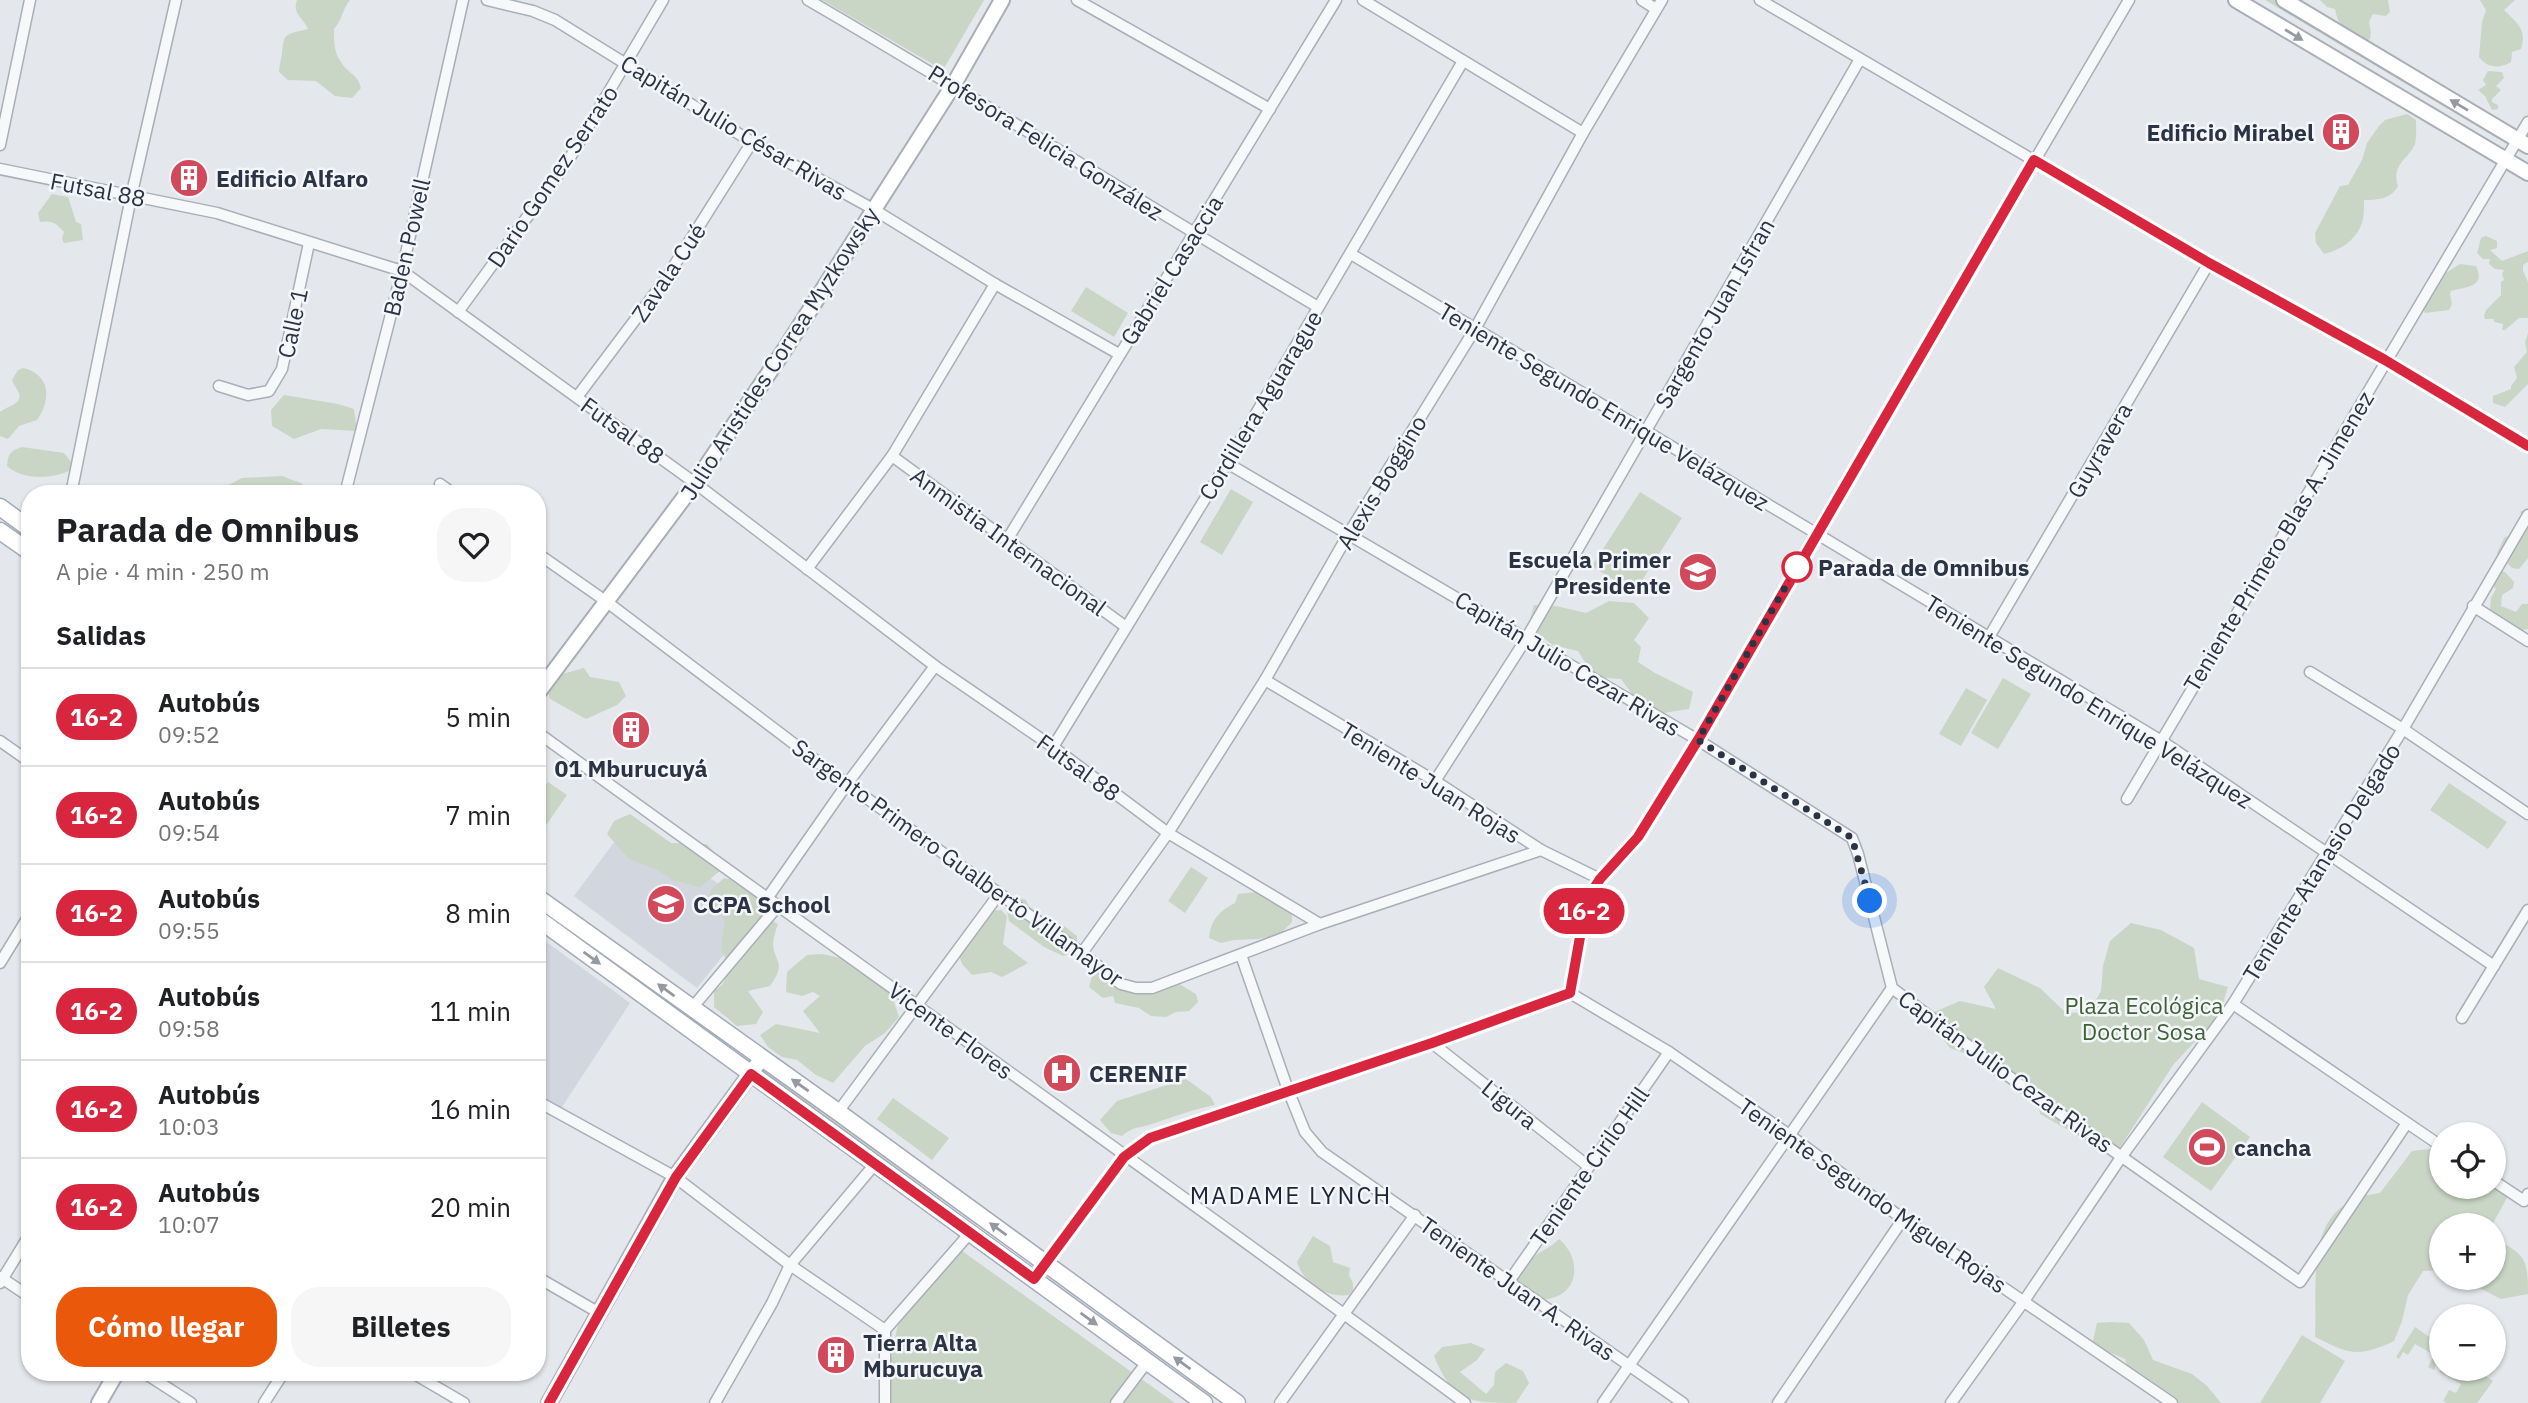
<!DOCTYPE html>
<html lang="es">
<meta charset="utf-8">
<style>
:root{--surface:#fff;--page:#f6f6f6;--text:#202124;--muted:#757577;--line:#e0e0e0;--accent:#ea580c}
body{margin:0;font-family:"IBM Plex Sans",sans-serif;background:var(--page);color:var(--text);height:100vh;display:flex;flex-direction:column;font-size:26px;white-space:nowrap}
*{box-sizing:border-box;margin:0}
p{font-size:23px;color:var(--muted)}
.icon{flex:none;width:38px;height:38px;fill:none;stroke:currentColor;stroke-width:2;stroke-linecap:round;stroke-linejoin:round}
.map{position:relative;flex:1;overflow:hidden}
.panel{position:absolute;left:21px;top:485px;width:525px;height:896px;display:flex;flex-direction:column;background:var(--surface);border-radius:28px;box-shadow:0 2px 5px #0004}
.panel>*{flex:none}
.badge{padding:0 14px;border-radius:23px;font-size:24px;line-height:46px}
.buttons{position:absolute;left:2429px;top:1122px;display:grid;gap:14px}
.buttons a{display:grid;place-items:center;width:77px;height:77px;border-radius:50%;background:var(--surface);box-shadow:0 2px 5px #0004;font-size:35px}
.you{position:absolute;width:35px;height:35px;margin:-18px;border:5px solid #fff;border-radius:50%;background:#1a73e8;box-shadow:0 0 0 10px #1a73e833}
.map>.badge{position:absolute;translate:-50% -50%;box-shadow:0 0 0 4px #fff}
h2{padding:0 35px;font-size:26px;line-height:63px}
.round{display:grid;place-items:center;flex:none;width:74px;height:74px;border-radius:28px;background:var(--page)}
.head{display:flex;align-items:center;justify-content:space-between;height:119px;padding:0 35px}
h1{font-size:33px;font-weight:700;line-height:52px}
.cta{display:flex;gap:14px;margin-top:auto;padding:14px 35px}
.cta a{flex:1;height:80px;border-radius:28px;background:var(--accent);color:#fff;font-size:28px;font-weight:700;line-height:80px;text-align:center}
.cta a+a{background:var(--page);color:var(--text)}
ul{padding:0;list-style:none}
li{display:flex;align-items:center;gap:21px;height:98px;padding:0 35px;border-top:2px solid var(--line)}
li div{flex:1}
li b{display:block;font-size:26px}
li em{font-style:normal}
li .badge{min-width:77px;font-weight:700;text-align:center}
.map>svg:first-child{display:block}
.built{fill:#d2d6de}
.green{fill:#c9d6c5}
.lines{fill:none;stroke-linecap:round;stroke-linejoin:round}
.street-casing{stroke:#a9aeb7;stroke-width:13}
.secondary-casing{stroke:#a9aeb7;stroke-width:18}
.primary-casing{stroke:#a3abb8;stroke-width:19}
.street{stroke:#f7f8fa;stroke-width:10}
.secondary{stroke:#fff;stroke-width:14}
.primary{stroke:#fff;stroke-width:16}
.oneway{fill:#959aa2}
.line-casing{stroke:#fff;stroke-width:16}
.line{stroke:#d7263d;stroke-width:10}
.walk{stroke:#2b3445;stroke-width:7;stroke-dasharray:0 12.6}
.stop-dot{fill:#fff;stroke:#d7263d;stroke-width:3.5}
.labels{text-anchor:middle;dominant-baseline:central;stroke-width:5;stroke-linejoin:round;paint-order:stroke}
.street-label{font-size:23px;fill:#2b3445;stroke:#f4f6f9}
.poi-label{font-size:23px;font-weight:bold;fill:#2b3445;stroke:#f4f6f9;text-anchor:start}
.stop-label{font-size:23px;font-weight:bold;fill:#2b3445;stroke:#f4f6f9;text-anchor:start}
.park-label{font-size:23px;fill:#3f6138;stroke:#f4f6f9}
.neighbourhood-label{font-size:24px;letter-spacing:2px;fill:#1d2536;stroke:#f4f6f9}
</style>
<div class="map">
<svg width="2528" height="1403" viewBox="0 0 2528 1403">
<rect width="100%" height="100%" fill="#e4e7ec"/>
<g class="built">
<path d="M630 821 758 912 697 988 574 896Z"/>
<path d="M537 935 630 1003 560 1110 537 1095Z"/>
</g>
<g class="green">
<path d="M297 0H350C342 10 342 20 334 29 334 41 334 53 341 62 348 74 357 73 361 88L352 98 335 96 316 81 288 80 279 72C279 66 281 60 282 54 284 31 286 35 308 29 303 17 292 14 297 0Z"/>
<path d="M822 0H984L943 70Z"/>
<path d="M2265 0H2276L2500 133V137L2497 138Z"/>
<path d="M2320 0H2388L2390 12 2386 16 2373 14 2369 22 2371 32 2370 39 2364 42C2347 31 2339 30 2335 9L2327 7Z"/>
<path d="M2480 0H2515L2504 10C2516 22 2528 30 2521 49L2512 52 2511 62C2500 69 2487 68 2479 57L2482 22 2486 10Z"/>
<path d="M2488 71 2502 72 2504 78 2496 86 2501 90 2492 99V102L2498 105V109L2492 110 2485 96 2478 90 2486 85 2483 80Z"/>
<path d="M2407 114 2416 120C2416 127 2417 137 2415 144 2408 160 2391 164 2398 186 2391 199 2378 200 2364 200 2364 207 2364 217 2362 223 2356 240 2341 250 2324 254L2316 243 2315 233 2340 186 2348 185 2362 160 2367 143 2379 126 2385 120Z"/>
<path d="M52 194 68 197 76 222 81 224 83 240 64 243 62 239 64 232C56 223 52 220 40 222L38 213Z"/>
<path d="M2486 236 2497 241V248L2490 250 2502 261 2528 251V262L2523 265V271L2528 282V318H2519L2505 330H2502L2503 324 2494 322V319H2485L2484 316 2486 310 2501 295V282L2504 280 2502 274 2504 270 2495 269 2489 264 2490 259H2483L2477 253 2481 238Z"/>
<path d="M2460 264 2476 266C2487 288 2463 287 2451 291L2450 294 2452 304 2449 310 2425 313 2422 308 2425 302 2433 296 2432 282Z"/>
<path d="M1086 287 1128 313 1114 337 1071 311Z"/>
<path d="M2528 333V384L2505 407 2493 403V396L2511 389V386L2517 378 2514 367 2527 352 2525 342Z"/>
<path d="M23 368C50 374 52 399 37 420L19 426 8 439 0 436V412C7 406 25 404 18 391 16 387 13 384 12 380L18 370Z"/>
<path d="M284 395 338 404 354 409 357 431 321 429 294 439 272 426 271 410Z"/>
<path d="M22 447 64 453 72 463 73 469C55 479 23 481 7 466 8 453 11 451 22 447Z"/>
<path d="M282 476 301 483 311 493H219L221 489 242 478Z"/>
<path d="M1231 489 1253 502 1222 555 1200 542Z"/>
<path d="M1640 492 1682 518 1634 593 1592 566Z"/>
<path d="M2528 508V558L2519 569 2512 568 2508 564V557L2499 558 2497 553 2504 538 2518 531 2526 519 2520 512Z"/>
<path d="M2497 571 2505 572 2514 582 2513 588 2502 595 2501 606 2516 612 2522 604H2528V629L2517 631 2512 625 2505 627 2490 611 2491 598 2496 589 2492 584Z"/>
<path d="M1609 601 1634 603 1649 618 1634 640 1641 647 1638 662 1655 673 1693 692 1689 709 1663 713 1632 694 1621 679 1594 677 1578 651 1553 645 1528 627 1534 605 1556 606 1586 613Z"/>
<path d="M584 668 590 677 619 682 626 696 617 705 586 719 550 699 547 687 555 676Z"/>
<path d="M2003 678 2031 694 1998 749 1971 733Z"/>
<path d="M1966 688 1987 700 1961 746 1939 734Z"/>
<path d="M548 782 567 795 542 831 537 828V798Z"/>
<path d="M2449 783 2507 822 2488 849 2430 810Z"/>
<path d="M630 814 671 843 707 844 717 856 721 870 700 887 673 880 656 869 629 859 607 834 614 821Z"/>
<path d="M1191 867 1208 878 1185 913 1168 901Z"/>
<path d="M724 878 738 881 762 896 765 917 778 924C776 929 774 936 773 942 773 963 788 960 770 986L748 991 763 1012 756 1024 737 1026 714 1007V991L722 985 730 970 721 948 725 920 709 895 711 890Z"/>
<path d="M1256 892 1276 893 1292 911V922L1279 935 1258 939 1234 940 1221 943 1209 938C1211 920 1219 911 1235 903L1238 894Z"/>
<path d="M1019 898 1026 900C1035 920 1037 912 1052 919 1062 923 1069 930 1077 936V948L1071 954 1063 956 1044 947 1009 921 1006 907Z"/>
<path d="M537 905 739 1051V1053L537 909Z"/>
<path d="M1001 910 1007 916 1003 944 1028 963 1002 977 991 972 972 975 962 964 957 948 987 911Z"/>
<path d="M2131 923 2161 930 2194 948 2199 979 2228 987 2219 1016 2173 1065 2119 1149 2094 1145 2040 1114 2036 1087 1995 1077 1972 1056 1950 1048 1931 1024 1932 1013 1960 1001 1996 1009 1984 987 1998 968 2040 988 2066 1013 2089 1012 2101 991 2103 966 2110 941Z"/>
<path d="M822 954 845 959 858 971 885 986 892 996 899 1017 885 1033 865 1046 833 1083 816 1075 797 1060 782 1057 768 1047 760 1035 776 1024 820 1033 803 1011 820 996 813 992 802 996 786 992 787 972 807 955Z"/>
<path d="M1093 973 1118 976 1148 990 1176 982 1196 994 1198 1002 1189 1011 1176 1012 1166 1017 1151 1016 1139 1008 1115 1003 1113 996 1103 998 1089 987Z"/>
<path d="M765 1069 1021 1253 1020 1256 763 1072Z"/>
<path d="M1186 1079 1211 1097 1215 1105C1193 1109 1173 1117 1152 1124 1137 1129 1136 1125 1122 1136L1111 1133 1100 1120 1117 1101Z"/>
<path d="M893 1098 949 1138 932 1160 877 1119Z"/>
<path d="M2202 1102 2250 1137 2211 1191 2163 1157Z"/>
<path d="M2439 1148 2441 1149V1186H2494V1172L2508 1196 2492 1225H2441V1270L2423 1271 2408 1295 2402 1321 2394 1341C2358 1358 2349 1354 2315 1337 2318 1280 2301 1202 2380 1193L2412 1151Z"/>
<path d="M1313 1236 1330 1246 1333 1262 1350 1268 1349 1275 1353 1283V1290L1349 1295C1326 1298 1304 1284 1297 1262Z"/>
<path d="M1559 1239C1581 1257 1581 1293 1548 1299 1541 1300 1533 1297 1526 1297L1516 1281C1522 1272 1529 1258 1539 1253 1547 1248 1552 1246 1559 1239Z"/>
<path d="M2494 1239C2526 1254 2528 1260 2528 1294L2501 1299 2460 1278H2494Z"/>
<path d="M954 1245 983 1266 1175 1403H884L885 1388 900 1314Z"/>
<path d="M2110 1322 2129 1323 2144 1340 2153 1360 2192 1374 2207 1386 2221 1403H2166L2151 1380H2132L2125 1359 2092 1345 2097 1323Z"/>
<path d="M2415 1327 2441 1345V1364L2437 1363 2434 1370 2428 1367 2434 1355 2415 1344 2408 1355 2403 1352 2399 1359 2396 1357Z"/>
<path d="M2302 1335 2345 1361 2320 1403H2260Z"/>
<path d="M1471 1343 1485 1349 1477 1360 1460 1372 1486 1394 1494 1385 1495 1372 1506 1363 1523 1371 1529 1383 1516 1403C1470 1403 1453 1402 1434 1356L1442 1347Z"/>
<path d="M2441 1369H2475L2493 1381 2477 1403H2447L2443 1401 2449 1390 2456 1393 2461 1384 2439 1372Z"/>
</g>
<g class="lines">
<g class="street-casing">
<g id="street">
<path d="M487 0 533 11 555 20 752 142 873 209 995 284 1119 354"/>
<path d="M808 0C980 100 1147 206 1318 307"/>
<path d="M1077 0 1270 109"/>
<path d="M1363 0 1583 133"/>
<path d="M1642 0 1656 9"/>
<path d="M1760 0 2209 263 2385 360 2528 446"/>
<path d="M0 145 30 0"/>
<path d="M0 169 217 213 402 271 695 483 935 666 1053 747 1168 833 1320 924"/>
<path d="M1351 254 2160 740 2494 966"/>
<path d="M458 312 568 161 663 0"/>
<path d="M219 386 248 395 269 391 282 369 309 243"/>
<path d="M577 397 665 280 752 142"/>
<path d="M892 456 1126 627"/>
<path d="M1227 463 1698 740 1852 838 1858 854 1892 988 2031 1093 2300 1282 2407 1123"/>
<path d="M440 484 454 494"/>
<path d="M71 494 131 197 176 0"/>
<path d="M345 494 402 271 463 0"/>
<path d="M1007 540 1336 0"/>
<path d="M537 553 607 602 847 784 1082 953 1121 984 1136 988H1152L1320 924 1541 850"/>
<path d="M807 569 892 456 995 284"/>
<path d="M2473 606 2528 641"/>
<path d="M1989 637 2209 263"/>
<path d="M2310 672 2403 729 2528 814"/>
<path d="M1265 680 1435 781 1541 850 1600 879"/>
<path d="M537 732C846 956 1158 1176 1465 1403"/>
<path d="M0 741 30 762"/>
<path d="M1053 747 1227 463 1463 61"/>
<path d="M1435 781 1526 639 1860 59"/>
<path d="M2127 799 2528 122"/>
<path d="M766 900 847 784 935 666"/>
<path d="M1082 953 1168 833 1265 680 1349 533 1475 329 1583 133 1662 0"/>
<path d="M1241 955 1288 1090 1305 1132 1322 1152 1683 1403"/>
<path d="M0 963 30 914"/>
<path d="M1570 993 1585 909 1591 893 1600 879 1638 837 1698 740 1816 533 2129 0"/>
<path d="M1570 993 1669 1052 1788 1134 1903 1219 2172 1403"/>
<path d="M2233 1004 2441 1146"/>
<path d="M692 1008 777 907"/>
<path d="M2462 1018 2528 910"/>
<path d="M1432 1043 1588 1166"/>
<path d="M537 1101 675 1177 790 1265 885 1330V1403"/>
<path d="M838 1112 999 894"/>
<path d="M2494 1181 2524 1201 2528 1194"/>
<path d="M0 1277 30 1297"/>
<path d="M537 1277 601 1314"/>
<path d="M1034 1279 1124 1157 1150 1138 1432 1043 1570 993"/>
<path d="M1510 1280 1669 1052"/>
<path d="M0 1283 30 1234"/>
<path d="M885 1330 970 1233"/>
<path d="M143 1372 191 1403"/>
<path d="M411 1372 464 1403"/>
<path d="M264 1403 284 1372"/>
<path d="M715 1403 772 1303 790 1265 875 1164"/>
<path d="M1116 1403 1147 1362"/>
<path d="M1280 1403 1415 1215"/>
<path d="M1603 1403 1892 988"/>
<path d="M1778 1403 1903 1219"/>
<path d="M1951 1403 2024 1301 2122 1156 2233 1004 2403 729 2528 515"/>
</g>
</g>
<g class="secondary-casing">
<g id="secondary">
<path d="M2236 0 2528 173"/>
<path d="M2284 0 2528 146"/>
<path d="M537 694 695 483 785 349 954 84 1002 0"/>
<path d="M99 1403 117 1372"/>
<path d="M549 1403 675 1177 762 1058"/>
</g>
</g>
<g class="primary-casing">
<g id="primary">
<path d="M0 507 30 529"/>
<path d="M0 531 30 552"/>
<path d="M537 897 838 1112 1237 1403"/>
<path d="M537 918 1204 1403"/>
</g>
</g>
<use href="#street" class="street"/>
<use href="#secondary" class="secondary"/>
<use href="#primary" class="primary"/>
</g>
<defs><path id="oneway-solid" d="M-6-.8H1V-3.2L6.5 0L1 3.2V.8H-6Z" transform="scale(1.75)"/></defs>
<g class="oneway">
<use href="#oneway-solid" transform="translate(2294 35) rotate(31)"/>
<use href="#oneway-solid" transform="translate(2459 105) rotate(-149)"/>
<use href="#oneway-solid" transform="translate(592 958) rotate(36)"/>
<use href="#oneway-solid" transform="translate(666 990) rotate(-144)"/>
<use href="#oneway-solid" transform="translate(800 1085) rotate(-145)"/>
<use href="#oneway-solid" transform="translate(998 1229) rotate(-144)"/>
<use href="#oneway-solid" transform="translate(1089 1319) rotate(36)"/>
<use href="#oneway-solid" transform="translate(1182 1363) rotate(-144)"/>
</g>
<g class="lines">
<g class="line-casing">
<path id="line" d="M549 1403 676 1177 751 1074 1034 1279 1124 1157 1150 1138 1432 1043 1570 993 1585 909 1591 893 1600 879 1638 837 1698 740 2034 160 2209 263 2385 360 2528 446"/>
</g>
<use href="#line" class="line"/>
<path class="walk" d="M1797 567 1803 556 1698 740 1852 838 1870 901"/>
</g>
<defs>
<g id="building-disc" transform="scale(2.0125)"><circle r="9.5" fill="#d1495b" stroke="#f4f6f9"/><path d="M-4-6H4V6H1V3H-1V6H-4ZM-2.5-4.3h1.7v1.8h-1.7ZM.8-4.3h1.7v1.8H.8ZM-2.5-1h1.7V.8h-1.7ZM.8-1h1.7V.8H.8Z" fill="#fff"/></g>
<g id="school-disc" transform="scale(2.0125)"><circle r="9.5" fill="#d1495b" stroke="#f4f6f9"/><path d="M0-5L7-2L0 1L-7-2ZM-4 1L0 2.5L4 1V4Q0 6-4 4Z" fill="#fff"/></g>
<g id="hospital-disc" transform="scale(2.0125)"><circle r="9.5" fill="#d1495b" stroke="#f4f6f9"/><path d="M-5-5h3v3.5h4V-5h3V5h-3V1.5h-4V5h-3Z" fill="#fff"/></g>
<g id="stadium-disc" transform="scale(2.0125)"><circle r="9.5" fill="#d1495b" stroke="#f4f6f9"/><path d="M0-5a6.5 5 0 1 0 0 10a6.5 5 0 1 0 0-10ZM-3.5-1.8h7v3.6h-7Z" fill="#fff"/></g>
</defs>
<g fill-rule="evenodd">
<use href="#building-disc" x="2341" y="132"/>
<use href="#building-disc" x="189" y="178"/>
<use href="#school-disc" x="1698" y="572"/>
<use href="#building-disc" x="631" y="730"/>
<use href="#school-disc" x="666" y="904"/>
<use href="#hospital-disc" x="1062" y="1073"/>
<use href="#stadium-disc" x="2207" y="1147"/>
<use href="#building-disc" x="836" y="1355"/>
</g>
<circle class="stop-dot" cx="1797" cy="567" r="14"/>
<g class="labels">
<g class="street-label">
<text transform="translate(734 127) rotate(31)">Capitán Julio César Rivas</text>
<text transform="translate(1046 142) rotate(32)">Profesora Felicia González</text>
<text transform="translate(552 176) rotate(-56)">Dario Gomez Serrato</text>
<text transform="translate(98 189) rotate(11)">Futsal 88</text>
<text transform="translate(406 247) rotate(-77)">Baden Powell</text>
<text transform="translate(1171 270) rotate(-58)">Gabriel Casaccia</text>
<text transform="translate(668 272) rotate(-56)">Zavala Cué</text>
<text transform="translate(1714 313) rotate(-60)">Sargento Juan Isfran</text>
<text transform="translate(292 323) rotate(-78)">Calle 1</text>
<text transform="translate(779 353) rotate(-57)">Julio Aristides Correa Myzkowsky</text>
<text transform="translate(1260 405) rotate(-59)">Cordillera Aguarague</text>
<text transform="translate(1604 406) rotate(31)">Teniente Segundo Enrique Velázquez</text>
<text transform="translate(623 430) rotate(36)">Futsal 88</text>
<text transform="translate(2099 450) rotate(-60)">Guyravera</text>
<text transform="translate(1381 482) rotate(-59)">Alexis Boggino</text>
<text transform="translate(1009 541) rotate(36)">Anmistia Internacional</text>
<text transform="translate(2278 541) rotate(-59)">Teniente Primero Blas A. Jimenez</text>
<text transform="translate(1568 663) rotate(31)">Capitán Julio Cezar Rivas</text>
<text transform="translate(2089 701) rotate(32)">Teniente Segundo Enrique Velázquez</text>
<text transform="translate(1079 767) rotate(36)">Futsal 88</text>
<text transform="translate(1431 782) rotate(32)">Teniente Juan Rojas</text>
<text transform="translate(958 862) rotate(36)">Sargento Primero Gualberto Villamayor</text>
<text transform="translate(2321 862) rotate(-58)">Teniente Atanasio Delgado</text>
<text transform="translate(951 1030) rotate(36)">Vicente Flores</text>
<text transform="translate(2006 1071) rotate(36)">Capitán Julio Cezar Rivas</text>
<text transform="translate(1510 1104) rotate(39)">Ligura</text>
<text transform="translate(1589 1166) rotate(-55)">Teniente Cirilo Hill</text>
<text transform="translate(1873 1195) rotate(35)">Teniente Segundo Miguel Rojas</text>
<text transform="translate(1518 1288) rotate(35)">Teniente Juan A. Rivas</text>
</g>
<g class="poi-label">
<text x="2314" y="132" text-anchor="end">Edificio Mirabel</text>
<text x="216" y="178">Edificio Alfaro</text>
<text x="1671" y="559" text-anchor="end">Escuela Primer<tspan x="1671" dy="26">Presidente</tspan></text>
<text x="631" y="768" text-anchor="middle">01 Mburucuyá</text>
<text x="693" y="904">CCPA School</text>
<text x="1089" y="1073">CERENIF</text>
<text x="2234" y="1147">cancha</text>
<text x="863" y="1342">Tierra Alta<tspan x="863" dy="26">Mburucuya</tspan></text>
</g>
<g class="stop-label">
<text x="1818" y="567">Parada de Omnibus</text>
</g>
<g class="park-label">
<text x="2144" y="1005">Plaza Ecológica<tspan x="2144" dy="26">Doctor Sosa</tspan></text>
</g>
<g class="neighbourhood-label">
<text x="1291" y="1195">MADAME LYNCH</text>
</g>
</g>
</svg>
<div class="buttons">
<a><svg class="icon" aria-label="locate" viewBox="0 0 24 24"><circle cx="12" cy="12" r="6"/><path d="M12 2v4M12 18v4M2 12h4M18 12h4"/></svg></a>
<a>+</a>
<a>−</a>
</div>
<div class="you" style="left:1870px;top:901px"></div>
<b class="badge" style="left:1584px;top:911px;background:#d7263d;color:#fff">16-2</b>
<section class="panel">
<div class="head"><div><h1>Parada de Omnibus</h1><p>A pie · 4 min · 250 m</p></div><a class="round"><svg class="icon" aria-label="heart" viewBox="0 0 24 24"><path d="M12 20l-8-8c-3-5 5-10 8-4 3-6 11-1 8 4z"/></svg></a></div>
<h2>Salidas</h2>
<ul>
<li><span class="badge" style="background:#d7263d;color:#fff">16-2</span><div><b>Autobús</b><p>09:52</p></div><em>5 min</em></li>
<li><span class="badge" style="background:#d7263d;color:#fff">16-2</span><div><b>Autobús</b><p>09:54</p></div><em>7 min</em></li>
<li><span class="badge" style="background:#d7263d;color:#fff">16-2</span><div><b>Autobús</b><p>09:55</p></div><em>8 min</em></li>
<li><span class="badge" style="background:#d7263d;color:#fff">16-2</span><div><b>Autobús</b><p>09:58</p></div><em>11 min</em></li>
<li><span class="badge" style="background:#d7263d;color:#fff">16-2</span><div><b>Autobús</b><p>10:03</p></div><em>16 min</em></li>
<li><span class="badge" style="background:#d7263d;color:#fff">16-2</span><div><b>Autobús</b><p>10:07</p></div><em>20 min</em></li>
</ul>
<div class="cta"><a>Cómo llegar</a><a>Billetes</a></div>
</section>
</div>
